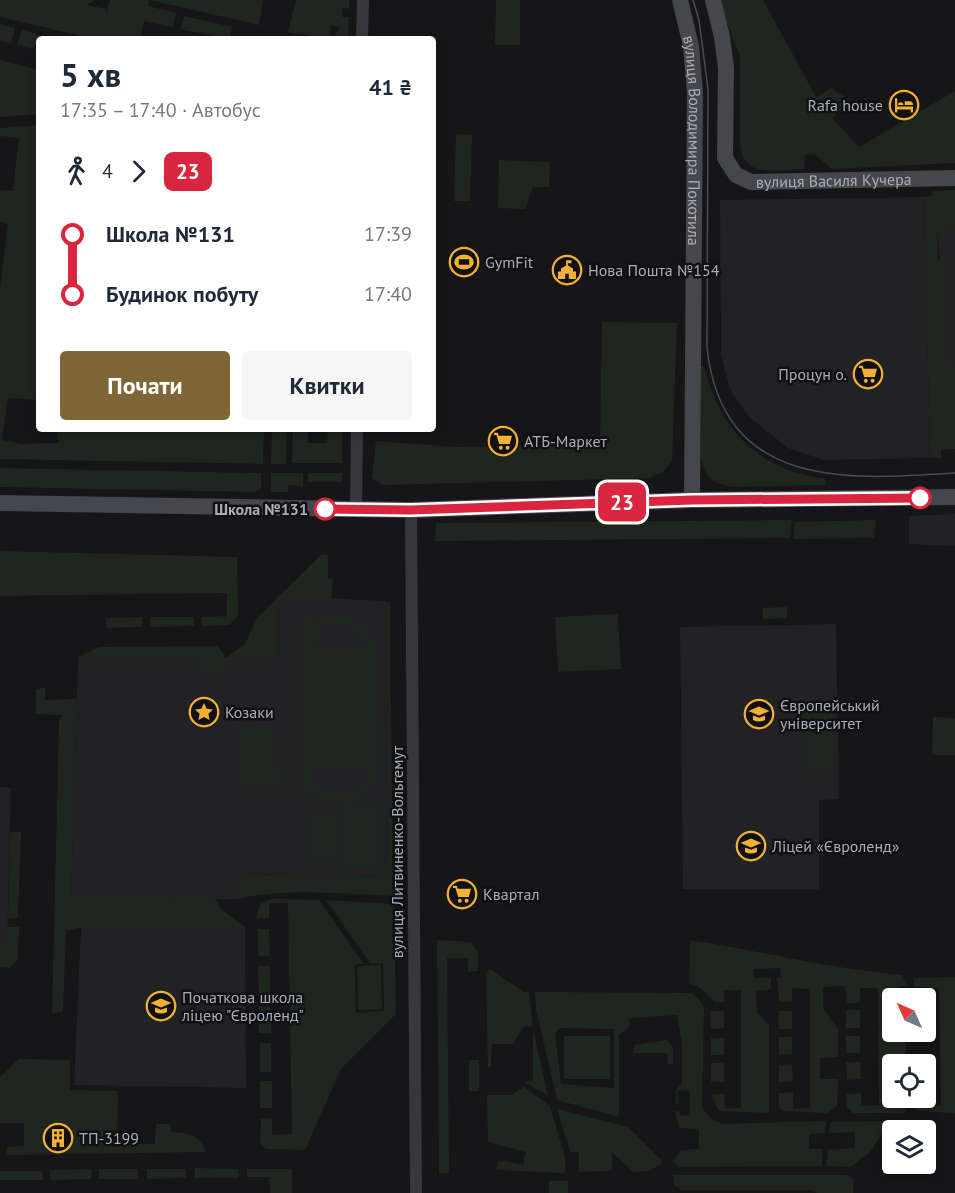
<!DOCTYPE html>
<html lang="uk">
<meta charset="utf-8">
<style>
:root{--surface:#fff;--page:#f6f6f7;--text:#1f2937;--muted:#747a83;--accent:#7e6636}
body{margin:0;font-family:"PT Sans",sans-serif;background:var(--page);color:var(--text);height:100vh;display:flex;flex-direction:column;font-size:22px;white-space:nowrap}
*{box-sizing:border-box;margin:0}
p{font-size:20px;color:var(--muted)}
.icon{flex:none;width:33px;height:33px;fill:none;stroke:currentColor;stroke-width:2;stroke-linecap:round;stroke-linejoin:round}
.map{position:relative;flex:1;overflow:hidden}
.details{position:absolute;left:36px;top:36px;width:400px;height:396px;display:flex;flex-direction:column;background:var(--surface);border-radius:6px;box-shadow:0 3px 9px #0003}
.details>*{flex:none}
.badge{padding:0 12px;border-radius:9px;font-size:21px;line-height:39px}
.needle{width:39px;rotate:315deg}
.fabs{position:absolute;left:882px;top:988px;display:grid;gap:12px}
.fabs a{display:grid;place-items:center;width:54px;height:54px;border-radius:6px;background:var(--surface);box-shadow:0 3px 9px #0003;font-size:30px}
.map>.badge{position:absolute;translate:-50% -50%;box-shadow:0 0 0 3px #fff}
.legs{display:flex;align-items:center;gap:9px;height:66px;padding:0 24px;font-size:20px}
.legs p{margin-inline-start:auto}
.headline{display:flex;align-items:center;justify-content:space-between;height:102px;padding:0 24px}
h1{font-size:33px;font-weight:700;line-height:45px}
.cta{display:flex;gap:12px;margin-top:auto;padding:12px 24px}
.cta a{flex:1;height:69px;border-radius:6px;background:var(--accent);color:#fff;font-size:24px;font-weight:700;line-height:69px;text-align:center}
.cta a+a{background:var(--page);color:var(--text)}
ul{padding:0 24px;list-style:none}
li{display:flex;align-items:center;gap:21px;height:60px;font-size:22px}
li i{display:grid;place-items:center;width:9px;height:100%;margin:0 8px;background:currentColor}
li i::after{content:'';width:15px;height:15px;margin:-8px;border:4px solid;border-radius:50%;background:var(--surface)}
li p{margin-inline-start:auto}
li:first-child i{background:linear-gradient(#0000 50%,currentColor 0)}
li:last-child i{background:linear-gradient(currentColor 50%,#0000 0)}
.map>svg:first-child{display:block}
.built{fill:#222225}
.green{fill:#1e261f;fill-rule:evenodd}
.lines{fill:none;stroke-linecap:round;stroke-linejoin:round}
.street{stroke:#37383d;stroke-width:12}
.secondary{stroke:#45474d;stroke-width:16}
.tram{stroke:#4a4c52;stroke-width:1.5}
.line-1-casing{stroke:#fff;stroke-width:14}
.line-1{stroke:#d7263d;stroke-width:9}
.stop-1-dot{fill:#fff;stroke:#d7263d;stroke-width:3}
.labels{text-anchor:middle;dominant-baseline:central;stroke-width:5;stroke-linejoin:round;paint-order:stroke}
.poi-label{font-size:16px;fill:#a8adb8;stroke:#111113;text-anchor:start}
.street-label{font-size:16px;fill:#a8adb8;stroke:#111113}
.stop-label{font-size:16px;font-weight:bold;fill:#a8adb8;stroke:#111113;text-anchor:end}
</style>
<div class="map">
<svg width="955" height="1193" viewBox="0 0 955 1193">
<rect width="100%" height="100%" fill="#161618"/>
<g class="built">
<path d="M924 197 930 458 824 460 788 448 748 416 730 389 721 355 720 200Z"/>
<path d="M955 229V449L937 230Z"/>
<path d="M955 514V546L909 544V516Z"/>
<path d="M278 596 385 601 388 877 238 874V899H71L78 657 199 658 225 673V659H279Z"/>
<path d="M836 624 839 799 819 800V889H683L680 627Z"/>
<path d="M0 787 11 788 7 949 0 948Z"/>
<path d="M81 927H245L246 1088 74 1085Z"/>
</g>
<g class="green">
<path d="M0 0H95L86 5 107 9 106 16 110 0H149L148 6 176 13 173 27 144 21 140 39H95L0 17Z"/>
<path d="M150 0H263L259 25Z"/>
<path d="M296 0H349V9L343 8 342 17H349L348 39H334L339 27 331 25 329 39 288 32Z"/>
<path d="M496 0H520V45H495Z"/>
<path d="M717 0H763L816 97 831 88 851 101 832 118 859 147 955 91V163L832 169 814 154 805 155 804 169C776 170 742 180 740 141V55Z"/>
<path d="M184 16 232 27 230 39 180 29Z"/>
<path d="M0 24 15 28 11 44 0 41Z"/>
<path d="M22 30 38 34 34 49 17 45Z"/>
<path d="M0 60 39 70V114L0 117Z"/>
<path d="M39 125V400L8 398 2 440 21 444 59 443 57 429 257 432V429H264L263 464 0 459V288L8 224 0 222V190L13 191 19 138 0 136V128Z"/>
<path d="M456 134 472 135 470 201H454Z"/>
<path d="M499 160 550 162 549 187H533L525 209 498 208Z"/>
<path d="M955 190V229L937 231 938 260H945L949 366H955V449L941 450V458H930L924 197 932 196 933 191Z"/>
<path d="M602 322 677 323 672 461 664 471 649 478 382 485 372 478 376 441 456 447 537 446 560 441H600Z"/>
<path d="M701 367H704C722 433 758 469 826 479V485L732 487 714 482 707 475 701 460Z"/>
<path d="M272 429H287L286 464H271Z"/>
<path d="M293 429H308V443H327L328 429H342V463H292Z"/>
<path d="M0 468 261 473V488L258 491 253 492 0 487Z"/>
<path d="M271 473H303V486L288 485V492H271Z"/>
<rect x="308" y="473" width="34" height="9"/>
<path d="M792 520 790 538 435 541 436 523Z"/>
<path d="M876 520 874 538 793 539 795 522Z"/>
<path d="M0 551 237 557 238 616 229 625 202 626V617L227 616V593L0 596Z"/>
<path d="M322 554 328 555V578L333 579 331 599 278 597 279 659H226L225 673H199V658L78 657 99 647 218 646 226 658 245 644 257 618Z"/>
<path d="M385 601 390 602 393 896C341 894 288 887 238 899V874L388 877Z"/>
<path d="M787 607V618L763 619V608Z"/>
<path d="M618 614 621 669 558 672 555 617Z"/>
<path d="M331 615C356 615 369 624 377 647L379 767C370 803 339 814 310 789L309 799H301V616H310V629L317 622ZM333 623C352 623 363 631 368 649L310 651 321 629ZM370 767C363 798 330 804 312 778V768Z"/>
<path d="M142 617V627L106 628V618Z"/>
<path d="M150 617H194V626L150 627Z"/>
<path d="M45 688V700L77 699 71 898 215 899 221 909 245 927H81L66 931 63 1011 52 1014 59 723 62 715 36 714V689Z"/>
<path d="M806 705H834L833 771H805Z"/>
<path d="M933 717 955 718V755H932Z"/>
<path d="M241 727 274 728V769L283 770V789L241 788Z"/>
<rect x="342" y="804" width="38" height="64"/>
<path d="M309 813H338V860L309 859Z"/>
<path d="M10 832H21L18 918H8Z"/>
<path d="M271 899 319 900 364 964 355 965 356 1013 384 1011 383 964 370 963 326 900 394 904 396 1014 341 1069 305 1150 266 1149 260 1143 261 1119 272 1118V1135L292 1134 288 903H269V918H256L260 904Z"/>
<path d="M7 927H19L18 959 9 968 0 967V948H7Z"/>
<path d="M258 929H269L270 956H258Z"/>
<path d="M437 940 471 942 478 952V971L468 972V958H447L449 1173 439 1174Z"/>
<path d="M690 940C761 951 831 969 902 975L908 986H898V999H892V1032H906V1065H892V1098H906L905 1113H853L847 1107 846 1094 861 1093V1106L879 1105 878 988H860V1003H847L845 986 823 987V1008L838 1029V1057L820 1058V1079H838L837 1106 827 1113 782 1111 779 1107V1093L793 1092V1109L810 1108V989L792 988V1002H781L779 999 777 978 781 977 780 968 754 969V978H771V989L756 991 757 1012 769 1025V1113L719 1111 711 1094H724L725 1108H741V990H724V1002H714L701 988 689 983Z"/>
<path d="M381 965 382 1009 358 1010 357 966Z"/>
<path d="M258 966H270V995H259Z"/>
<path d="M490 969 524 992H529L533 1026 523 1027 513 1044H492L491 1067H488L486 974Z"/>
<path d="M955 977V1113L917 1111 914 1107V1098H922L923 1106 941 1105 939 989 914 986V978Z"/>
<path d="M535 992 692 993 702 1003 704 1010 702 1107 710 1118 723 1124 826 1121 825 1133 809 1134V1149H823L822 1166 679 1167 673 1161 681 1150 699 1149V1129L679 1128 675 1111H679L680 1116 690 1115 689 1090 678 1091 679 1104H676V1089L682 1084V1044L677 1015 630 1018 629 1027 619 1035V1117L557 1100 536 1009ZM560 1028 614 1029V1088L561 1084 555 1034Z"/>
<rect x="259" y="1007" width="12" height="26"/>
<rect x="846" y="1010" width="14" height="18"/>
<path d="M710 1011H724V1028L711 1029Z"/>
<path d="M792 1011V1029H779L778 1011Z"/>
<path d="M533 1029 548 1096 524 1082 533 1081Z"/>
<rect x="564" y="1036" width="46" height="43"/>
<rect x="846" y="1036" width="14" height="17"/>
<path d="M779 1037H792V1054L779 1055Z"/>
<rect x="711" y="1038" width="13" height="17"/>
<path d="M667 1040 673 1047V1064L668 1065 667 1053H634V1045Z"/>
<rect x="260" y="1043" width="11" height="29"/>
<path d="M19 1059 70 1060V1090L118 1091 117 1144H155L156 1124H170L171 1132C188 1132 200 1135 206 1152L7 1155V1147L24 1146V1123H0V1077Z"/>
<rect x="469" y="1060" width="10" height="31"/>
<path d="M846 1062H860L861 1079 847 1080Z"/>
<rect x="711" y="1063" width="13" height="19"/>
<path d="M792 1064 793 1082H779V1065Z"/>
<rect x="260" y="1081" width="12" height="27"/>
<path d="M524 1087 550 1106 565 1157V1173L496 1170 498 1160 523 1165 526 1152 488 1142 487 1095H511Z"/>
<path d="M557 1109 628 1127 663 1162 650 1171 633 1172 612 1152V1171L579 1172V1152H570Z"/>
<path d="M890 1121 870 1152 850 1167 826 1166 828 1150 855 1148V1132L829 1133 831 1122Z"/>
<path d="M195 1168 238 1169 239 1178H195Z"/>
<path d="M92 1169 91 1179 50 1180V1170Z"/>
<rect x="99" y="1169" width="39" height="10"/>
<path d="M147 1169H186V1178L147 1179Z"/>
<path d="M247 1169H292V1193H270L269 1177H247Z"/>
<path d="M0 1171H42L43 1180H0Z"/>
<path d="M673 1175H847L853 1179V1193H817L811 1190H681L674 1185Z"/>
<rect x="549" y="1181" width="19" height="12"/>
</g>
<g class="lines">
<g class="street">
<path d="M362 39 363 0"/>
<path d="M356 509 357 429"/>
<path d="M411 510 416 1193"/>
</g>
<g class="secondary">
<path id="s1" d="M680 0 691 46 695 93 692 500"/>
<path id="s2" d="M713 0 722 37 726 68 725 158 736 175 751 182 955 178"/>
<path d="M0 503 411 510 692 500 955 497"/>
</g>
<path class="tram" d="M693 0 699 20 708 89 707 348C723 490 847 480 955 473"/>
</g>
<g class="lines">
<g class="line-1-casing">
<path id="line-1" d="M325 509 411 510 692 500 920 498"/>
</g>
<use href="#line-1" class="line-1"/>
</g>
<defs>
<g id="hotel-ring" transform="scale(1.5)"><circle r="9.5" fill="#111113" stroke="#f2b134" stroke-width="1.5"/><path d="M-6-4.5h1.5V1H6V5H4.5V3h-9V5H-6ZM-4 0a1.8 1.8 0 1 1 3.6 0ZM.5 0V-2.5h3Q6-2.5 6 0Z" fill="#f2b134"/></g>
<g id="stadium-ring" transform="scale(1.5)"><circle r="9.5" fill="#111113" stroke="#f2b134" stroke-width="1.5"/><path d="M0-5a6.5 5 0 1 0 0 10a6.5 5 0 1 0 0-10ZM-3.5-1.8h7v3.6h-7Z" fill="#f2b134"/></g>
<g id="civic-ring" transform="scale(1.5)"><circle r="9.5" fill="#111113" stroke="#f2b134" stroke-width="1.5"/><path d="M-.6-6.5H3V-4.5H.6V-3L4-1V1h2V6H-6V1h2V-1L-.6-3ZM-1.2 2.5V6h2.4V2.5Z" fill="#f2b134"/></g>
<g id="supermarket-ring" transform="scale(1.5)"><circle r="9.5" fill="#111113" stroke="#f2b134" stroke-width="1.5"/><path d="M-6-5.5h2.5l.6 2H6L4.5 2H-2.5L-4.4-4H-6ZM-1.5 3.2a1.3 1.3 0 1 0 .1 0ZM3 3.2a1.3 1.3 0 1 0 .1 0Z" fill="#f2b134"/></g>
<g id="sight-ring" transform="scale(1.5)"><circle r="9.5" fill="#111113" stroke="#f2b134" stroke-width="1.5"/><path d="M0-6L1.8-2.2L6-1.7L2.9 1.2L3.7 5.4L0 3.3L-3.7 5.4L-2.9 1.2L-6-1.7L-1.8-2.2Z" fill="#f2b134"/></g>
<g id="university-ring" transform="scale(1.5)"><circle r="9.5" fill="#111113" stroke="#f2b134" stroke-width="1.5"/><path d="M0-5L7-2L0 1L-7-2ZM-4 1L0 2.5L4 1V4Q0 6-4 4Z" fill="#f2b134"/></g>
<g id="school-ring" transform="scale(1.5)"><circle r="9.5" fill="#111113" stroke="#f2b134" stroke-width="1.5"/><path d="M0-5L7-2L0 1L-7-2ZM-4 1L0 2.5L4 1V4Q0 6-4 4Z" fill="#f2b134"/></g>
<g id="building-ring" transform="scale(1.5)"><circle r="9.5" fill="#111113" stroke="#f2b134" stroke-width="1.5"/><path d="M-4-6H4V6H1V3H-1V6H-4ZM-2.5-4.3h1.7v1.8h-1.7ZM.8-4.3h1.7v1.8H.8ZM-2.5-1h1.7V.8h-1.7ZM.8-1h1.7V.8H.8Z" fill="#f2b134"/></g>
</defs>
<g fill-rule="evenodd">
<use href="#hotel-ring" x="904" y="105"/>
<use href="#stadium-ring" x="464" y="262"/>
<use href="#civic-ring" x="567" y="270"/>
<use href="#supermarket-ring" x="868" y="374"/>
<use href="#supermarket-ring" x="503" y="441"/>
<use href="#sight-ring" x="204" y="712"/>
<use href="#university-ring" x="759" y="714"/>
<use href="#school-ring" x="751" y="846"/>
<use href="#supermarket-ring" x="462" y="894"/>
<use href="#school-ring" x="161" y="1006"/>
<use href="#building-ring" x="58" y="1138"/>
</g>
<g class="stop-1-dot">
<circle cx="920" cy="498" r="10"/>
<circle cx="325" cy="509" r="10"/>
</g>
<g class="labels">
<g class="poi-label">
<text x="883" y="105" text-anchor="end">Rafa house</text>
<text x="485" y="262">GymFit</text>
<text x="588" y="270">Нова Пошта №154</text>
<text x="847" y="374" text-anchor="end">Процун о.</text>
<text x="524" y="441">АТБ-Маркет</text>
<text x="780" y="705">Європейський<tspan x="780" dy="18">університет</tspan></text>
<text x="225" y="712">Козаки</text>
<text x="772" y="846">Ліцей «Євроленд»</text>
<text x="483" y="894">Квартал</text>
<text x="182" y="997">Початкова школа<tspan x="182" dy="18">ліцею "Євроленд"</tspan></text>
<text x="79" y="1138">ТП-3199</text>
</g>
<g class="street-label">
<text stroke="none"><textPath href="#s1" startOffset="142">вулиця Володимира Покотила</textPath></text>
<text stroke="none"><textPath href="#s2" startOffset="279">вулиця Василя Кучера</textPath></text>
<text transform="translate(397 852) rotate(-90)">вулиця Литвиненко-Вольгемут</text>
</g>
<g class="stop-label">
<text x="308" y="509">Школа №131</text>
</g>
</g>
</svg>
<div class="fabs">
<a><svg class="needle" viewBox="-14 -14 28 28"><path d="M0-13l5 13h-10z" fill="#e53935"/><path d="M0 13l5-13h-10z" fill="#747a83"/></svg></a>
<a><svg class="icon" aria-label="locate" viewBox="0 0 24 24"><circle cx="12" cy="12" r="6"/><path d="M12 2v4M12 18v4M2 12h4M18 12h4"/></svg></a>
<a><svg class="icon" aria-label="layers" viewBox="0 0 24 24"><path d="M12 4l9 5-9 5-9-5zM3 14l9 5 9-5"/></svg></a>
</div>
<b class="badge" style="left:622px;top:502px;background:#d7263d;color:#fff">23</b>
<section class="details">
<div class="headline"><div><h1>5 хв</h1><p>17:35 – 17:40 · Автобус</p></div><b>41 ₴</b></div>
<div class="legs"><svg class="icon" aria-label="walk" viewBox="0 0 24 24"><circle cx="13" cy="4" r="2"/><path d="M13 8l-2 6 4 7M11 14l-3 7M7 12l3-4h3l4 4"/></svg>4<svg class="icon" aria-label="forward" viewBox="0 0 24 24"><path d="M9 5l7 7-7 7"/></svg><b class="badge" style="background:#d7263d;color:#fff">23</b></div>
<ul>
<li><i style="color:#d7263d"></i><b>Школа №131</b><p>17:39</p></li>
<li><i style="color:#d7263d"></i><b>Будинок побуту</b><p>17:40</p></li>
</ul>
<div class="cta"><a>Почати</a><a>Квитки</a></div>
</section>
</div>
